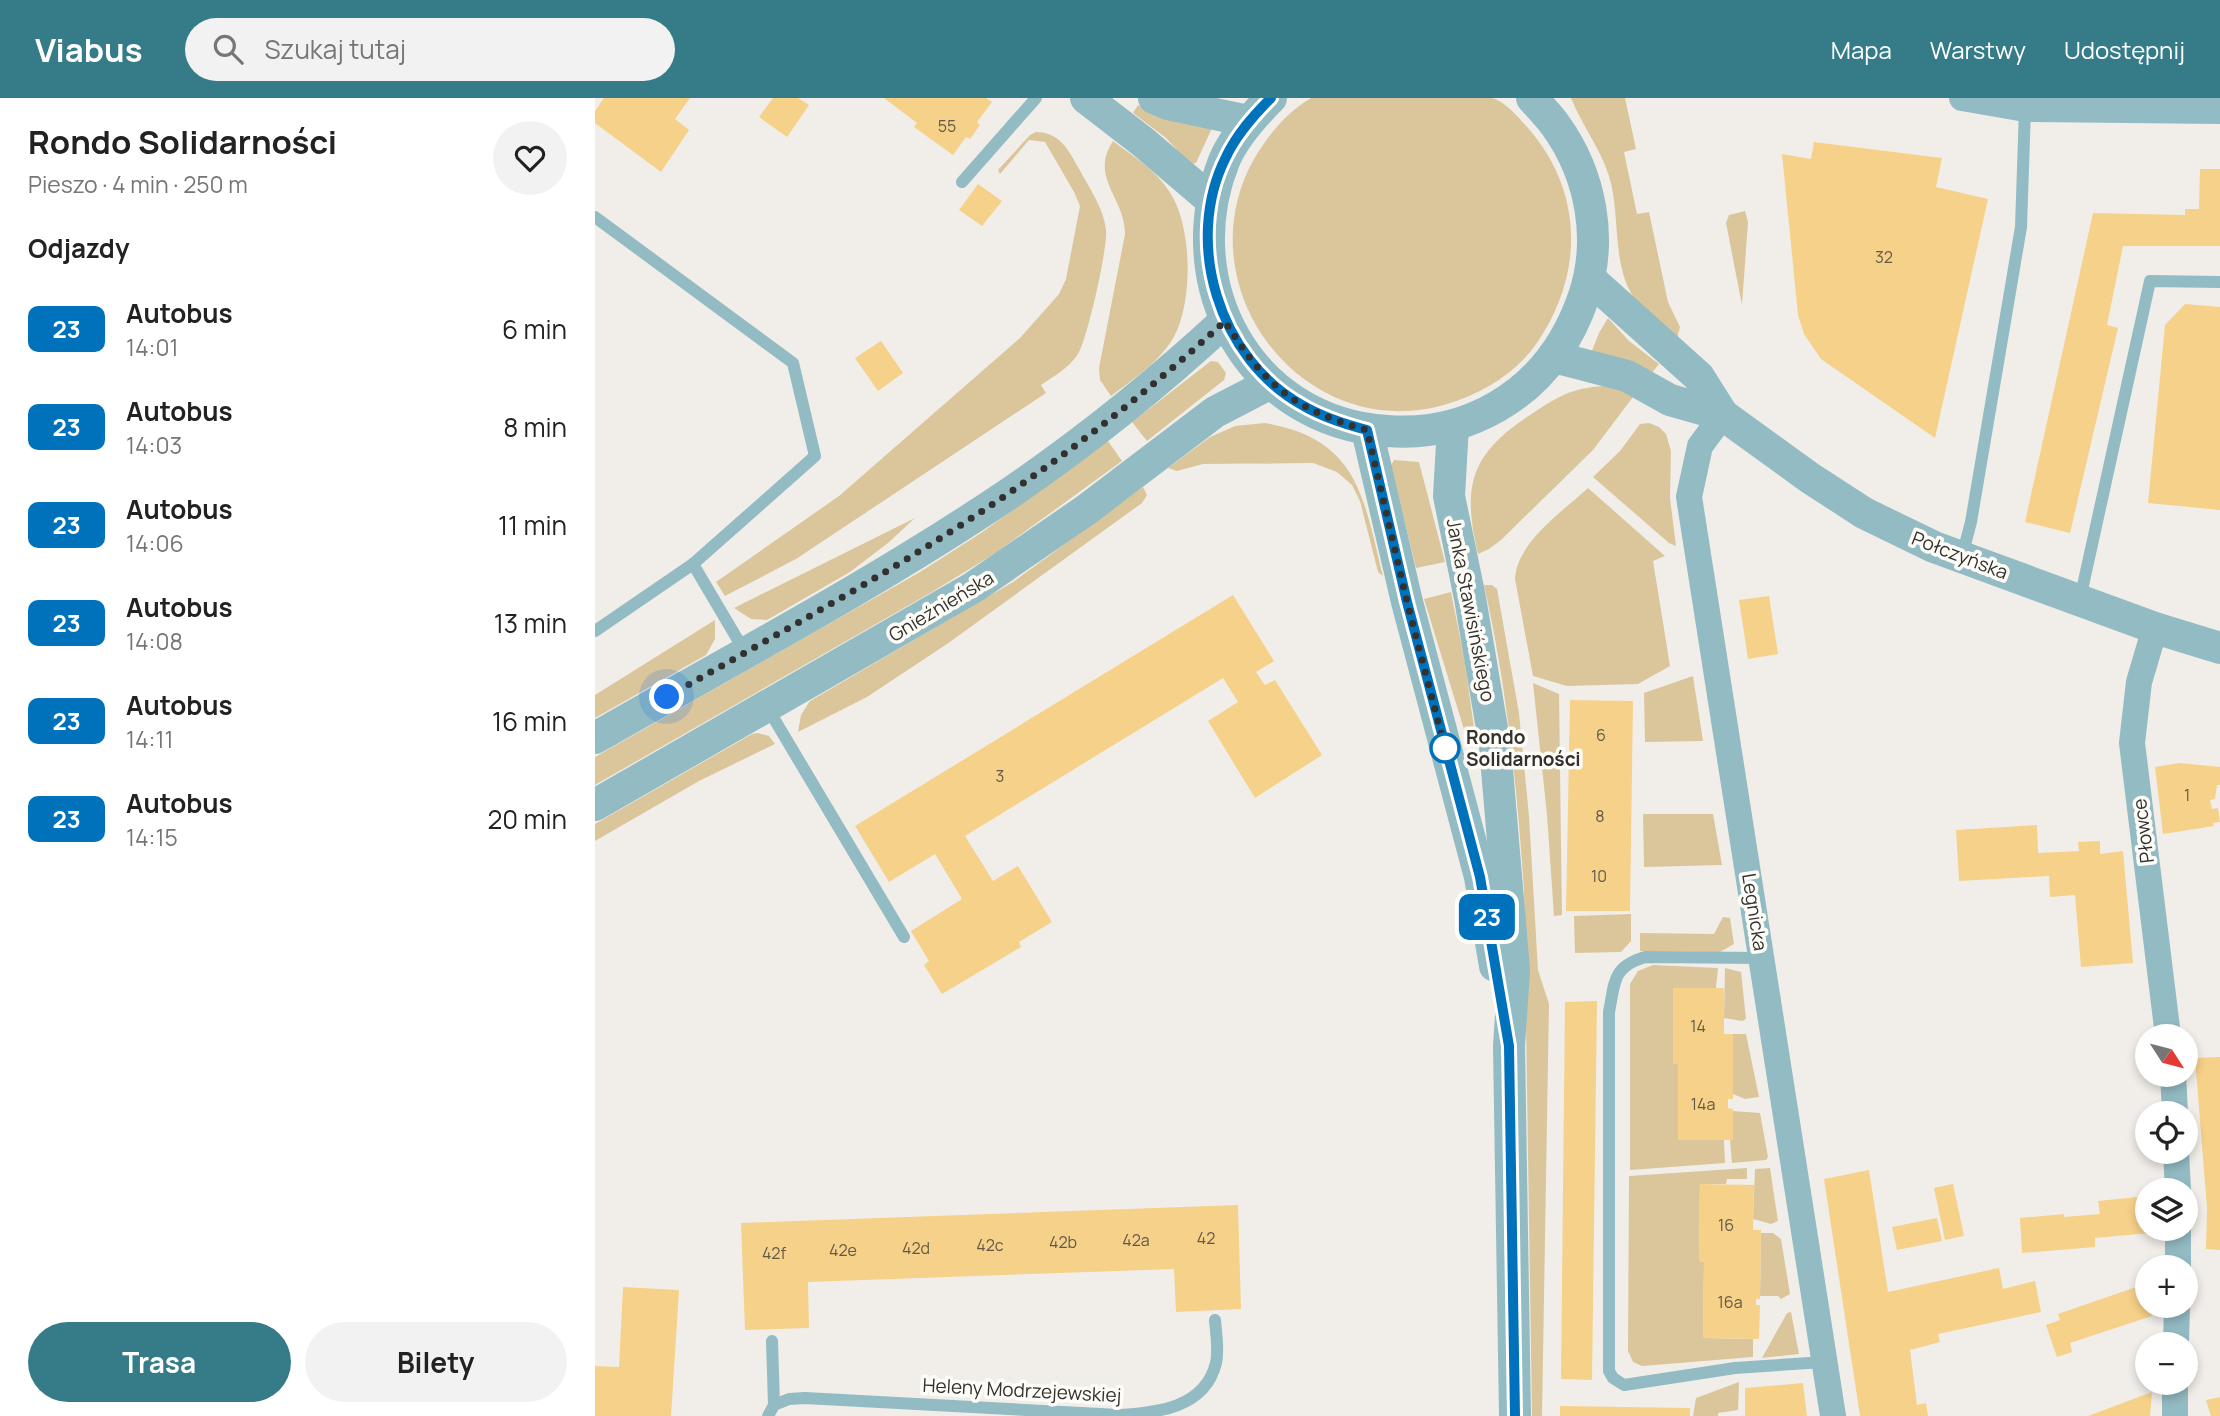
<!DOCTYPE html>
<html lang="pl">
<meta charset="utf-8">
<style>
:root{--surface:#fff;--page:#f2f2f2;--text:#222;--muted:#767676;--accent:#367c88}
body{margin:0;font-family:Manrope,sans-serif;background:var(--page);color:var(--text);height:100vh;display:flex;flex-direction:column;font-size:26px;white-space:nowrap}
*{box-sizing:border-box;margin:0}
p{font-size:23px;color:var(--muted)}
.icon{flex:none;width:38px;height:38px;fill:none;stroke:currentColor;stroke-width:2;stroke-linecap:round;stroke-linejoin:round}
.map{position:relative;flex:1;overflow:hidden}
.drawer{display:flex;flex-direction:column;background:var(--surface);width:595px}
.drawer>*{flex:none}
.badge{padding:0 14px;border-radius:10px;font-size:24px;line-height:46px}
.needle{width:46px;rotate:126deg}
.fabs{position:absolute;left:1540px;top:926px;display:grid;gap:14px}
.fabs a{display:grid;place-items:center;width:63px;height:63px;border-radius:50%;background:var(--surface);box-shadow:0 4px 10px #0003;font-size:35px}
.you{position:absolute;width:35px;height:35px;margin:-18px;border:5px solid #fff;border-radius:50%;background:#1a73e8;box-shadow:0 0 0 10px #1a73e833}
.map>.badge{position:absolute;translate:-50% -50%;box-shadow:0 0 0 4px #fff}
h2{padding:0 28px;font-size:26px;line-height:63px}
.round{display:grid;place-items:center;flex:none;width:74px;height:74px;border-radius:37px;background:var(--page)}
.overview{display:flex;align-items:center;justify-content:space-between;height:119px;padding:0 28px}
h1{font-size:33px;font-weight:700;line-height:52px}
.primary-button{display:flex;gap:14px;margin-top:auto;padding:14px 28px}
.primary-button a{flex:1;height:80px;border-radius:42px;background:var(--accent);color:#fff;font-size:28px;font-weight:700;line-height:80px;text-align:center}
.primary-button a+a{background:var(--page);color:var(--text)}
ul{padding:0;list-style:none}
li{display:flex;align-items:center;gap:21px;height:98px;padding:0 28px}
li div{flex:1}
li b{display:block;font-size:26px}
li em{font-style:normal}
li .badge{min-width:77px;font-weight:700;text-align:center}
header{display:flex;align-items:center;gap:42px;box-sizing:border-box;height:98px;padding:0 35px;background:var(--accent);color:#fff}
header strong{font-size:33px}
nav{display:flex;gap:38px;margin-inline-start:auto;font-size:24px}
.search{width:490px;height:63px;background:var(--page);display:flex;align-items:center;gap:18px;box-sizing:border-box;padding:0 24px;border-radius:38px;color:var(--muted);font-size:26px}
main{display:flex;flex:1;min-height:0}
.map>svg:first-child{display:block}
.green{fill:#dbc69c}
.building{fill:#f6d18a}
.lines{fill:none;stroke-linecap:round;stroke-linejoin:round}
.service{stroke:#93bbc3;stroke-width:12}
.minor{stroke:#93bbc3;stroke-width:26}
.tertiary{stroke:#93bbc3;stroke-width:32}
.line-casing{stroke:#fff;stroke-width:16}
.line{stroke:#0072bc;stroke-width:10}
.walk{stroke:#32312f;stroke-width:7;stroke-dasharray:0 12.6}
.stop-dot{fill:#fff;stroke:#0072bc;stroke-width:3.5}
.labels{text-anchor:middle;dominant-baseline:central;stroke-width:7;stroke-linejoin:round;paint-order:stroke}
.number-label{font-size:16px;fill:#635946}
.street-label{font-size:19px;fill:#32312f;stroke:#fefcf7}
.stop-label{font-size:19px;font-weight:bold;fill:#32312f;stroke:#fefcf7;text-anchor:start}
</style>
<header>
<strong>Viabus</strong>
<div class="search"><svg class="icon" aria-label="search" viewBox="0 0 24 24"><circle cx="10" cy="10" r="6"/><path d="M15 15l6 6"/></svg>Szukaj tutaj</div>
<nav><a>Mapa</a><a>Warstwy</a><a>Udostępnij</a></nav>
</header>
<main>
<section class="drawer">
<div class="overview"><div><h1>Rondo Solidarności</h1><p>Pieszo · 4 min · 250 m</p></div><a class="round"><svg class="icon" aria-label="heart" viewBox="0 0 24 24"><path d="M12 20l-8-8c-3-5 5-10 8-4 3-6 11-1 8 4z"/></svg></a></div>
<h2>Odjazdy</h2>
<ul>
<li><span class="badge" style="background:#0072bc;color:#fff">23</span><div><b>Autobus</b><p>14:01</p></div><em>6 min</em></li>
<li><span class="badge" style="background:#0072bc;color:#fff">23</span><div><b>Autobus</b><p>14:03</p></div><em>8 min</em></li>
<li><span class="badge" style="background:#0072bc;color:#fff">23</span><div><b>Autobus</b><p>14:06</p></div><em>11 min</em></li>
<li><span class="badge" style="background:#0072bc;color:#fff">23</span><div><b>Autobus</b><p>14:08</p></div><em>13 min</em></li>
<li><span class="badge" style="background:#0072bc;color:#fff">23</span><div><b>Autobus</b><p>14:11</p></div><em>16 min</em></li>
<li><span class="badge" style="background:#0072bc;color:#fff">23</span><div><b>Autobus</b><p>14:15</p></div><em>20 min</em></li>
</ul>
<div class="primary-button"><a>Trasa</a><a>Bilety</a></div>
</section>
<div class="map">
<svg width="1625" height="1318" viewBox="0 0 1625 1318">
<rect width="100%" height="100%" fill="#f1eee9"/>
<g class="green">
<path d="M716 0C759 0 801 0 843 0 860 0 880 0 896 0 909 2 924 20 933 30 990 95 989 180 939 249 918 277 885 296 852 306 709 349 587 189 659 61 673 37 692 14 716 0Z"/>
<path d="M976 0H1030L1041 51 1029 54 1042 116 1054 114 1073 204 1085 229 1082 241C1067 228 1051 216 1039 200 1016 165 1026 117 1014 78 1005 50 987 27 976 0Z"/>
<path d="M543 7 551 12 618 28 601 65 595 66 571 40 538 15Z"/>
<path d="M441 34C464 34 473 51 483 69 493 88 509 110 511 132 513 150 492 242 483 256 474 270 459 278 446 287L451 295 201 461 130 498 121 484 244 398 425 240 464 196 471 181 485 108 479 94 450 44 434 42 405 76 403 72 435 37Z"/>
<path d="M518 43C539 59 564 74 577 98 598 133 599 215 573 248 558 268 536 283 516 298L505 282 504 270 530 136C530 99 494 80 518 43Z"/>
<path d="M1150 113 1153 124 1147 207 1131 125 1134 117Z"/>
<path d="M1013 220 1034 243 1064 266 1056 276 994 260 1004 235Z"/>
<path d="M616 263 623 264 631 275 629 282 552 343 537 324Z"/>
<path d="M1009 288 1041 295 998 352 906 442 894 451 883 456C867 388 875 356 935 317 962 299 976 290 1009 288Z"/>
<path d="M670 325C764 341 768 399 788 478L783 474 765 403 757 387 742 374 718 365 608 366 582 373 573 370 615 339 640 328Z"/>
<path d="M1054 325 1064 329 1071 336 1076 353 1075 400 1081 448 1074 445 998 379 1025 353 1045 326Z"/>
<path d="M513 343 527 363 399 456 337 494 0 687V659L325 474 386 435Z"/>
<path d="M799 362 824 364 850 464 821 470 796 367Z"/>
<path d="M548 389 552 397 547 405 352 546 272 599 203 634 206 617 215 603 418 484Z"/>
<path d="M993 390 1070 458 1058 463 1075 568 1043 586 972 588 938 578 920 481C922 444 967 414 993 390Z"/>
<path d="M320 420 293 445 255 474 172 522 156 521 139 510Z"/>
<path d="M889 487H897L902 491 924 615 934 718 943 872 954 906 947 1318H937L929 793C922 690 912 589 889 487Z"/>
<path d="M856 494 870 565 880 637 879 641 876 642 871 638 829 501Z"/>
<path d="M120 522V541L111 557 0 620V597Z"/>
<path d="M1098 578 1108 643 1050 644 1049 595Z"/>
<path d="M938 585 964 596 967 817 959 818 952 717Z"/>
<path d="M163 635 174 638 180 646 104 683 0 743V726L157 636Z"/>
<path d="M1048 716H1118L1127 767 1049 769Z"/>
<path d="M1036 816V843L1026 854 980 855 979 818Z"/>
<path d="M1128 819 1135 820 1139 846 1125 854 1045 853V835L1119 836Z"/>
<path d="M1058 867 1123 870 1121 890H1078V965L1083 966V1042H1129L1130 1065 1035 1072V886L1043 873Z"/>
<path d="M1130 870 1146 874 1151 921 1147 923 1129 920Z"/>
<path d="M1138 936H1151L1164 999 1150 1001 1138 996Z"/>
<path d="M1138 1013 1165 1015 1173 1059 1171 1062 1137 1065 1135 1042H1138Z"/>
<path d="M1152 1070V1081H1132L1131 1086H1105L1104 1163 1109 1164 1108 1240 1158 1241V1259L1047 1268 1038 1264 1033 1253 1034 1078Z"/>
<path d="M1175 1070 1183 1123 1176 1126 1158 1121 1160 1071Z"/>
<path d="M1166 1135H1178L1186 1141 1195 1196 1186 1201 1183 1198H1165Z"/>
<path d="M1196 1214 1204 1256 1167 1260 1192 1215Z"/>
<path d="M1144 1284 1143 1312 1123 1315V1318H1098L1101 1300Z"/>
</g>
<g class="building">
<path d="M9 0H95L80 21 94 32 66 74 0 25V13Z"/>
<path d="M178 0H203L214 7 192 39 164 19Z"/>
<path d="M289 0H391L397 4 382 24 385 27 375 41 371 39 358 57 319 29 322 25Z"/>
<path d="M1219 44 1347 60 1341 89 1393 101 1340 340 1226 261 1209 236 1203 217 1187 56 1216 61Z"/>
<path d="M1605 71H1625V148H1528L1512 227 1523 230 1475 435 1430 424 1498 115 1590 117V111H1604Z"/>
<path d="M383 86 407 103 387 128 364 112Z"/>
<path d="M1590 206 1625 209V412L1553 405 1570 227Z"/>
<path d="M286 243 308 275 283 293 260 260Z"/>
<path d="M638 497 679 563 661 574 670 587 680 582 727 657 660 700 613 623 643 604 628 580 370 738 398 783 423 768 457 824 424 844 426 849 347 896 329 867 334 863 316 833 367 801 340 756 294 784 260 728Z"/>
<path d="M1174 498 1183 556 1153 561 1144 502Z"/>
<path d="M975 602 1038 603 1035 813H971Z"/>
<path d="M1585 665 1625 669V687H1622L1620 701 1615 702 1617 711 1623 710 1625 724 1618 725 1619 728 1568 736 1560 669Z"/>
<path d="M1442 727 1443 755 1484 753 1483 744 1505 743V756L1528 753 1538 865 1486 869 1480 797 1455 799 1454 778 1364 783 1361 732Z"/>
<path d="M1078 890H1129V936H1138V1001H1133V1010L1138 1011V1042H1083V966H1078Z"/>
<path d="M1002 903 997 1282 966 1281 970 904Z"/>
<path d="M1625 959V1152L1611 1151 1612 1110 1600 960Z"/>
<path d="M1274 1072 1293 1194 1404 1170 1408 1191 1440 1183 1446 1214 1343 1236 1345 1244 1315 1252 1322 1307 1331 1305 1333 1318H1265L1229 1081Z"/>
<path d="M1105 1086 1159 1087 1158 1132H1166L1165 1201H1161V1207H1165L1164 1241 1108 1240 1109 1164 1104 1163Z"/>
<path d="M1358 1086 1369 1138 1350 1142 1339 1090Z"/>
<path d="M1552 1098V1130H1566V1134L1500 1140V1149L1427 1155 1425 1120 1469 1116V1119L1505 1116 1503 1103Z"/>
<path d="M643 1107 646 1211 581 1214 579 1171 213 1184 214 1230 150 1232 146 1125Z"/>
<path d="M1342 1120 1347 1143 1302 1152 1297 1129Z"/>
<path d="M1547 1187 1557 1218 1475 1245 1477 1254 1462 1259 1451 1227 1465 1222 1463 1216Z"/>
<path d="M28 1189 84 1192 76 1318H0V1268L24 1269Z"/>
<path d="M1208 1285 1212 1318H1150V1290Z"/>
<path d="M1557 1294 1555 1318H1493Z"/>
<path d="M1625 1299V1318H1616L1611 1302Z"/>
<path d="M965 1308 1095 1310V1318H965Z"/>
</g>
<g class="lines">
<g class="service">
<path d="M367 84 441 0"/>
<path d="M0 119 198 265 220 358 98 466 150 554"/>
<path d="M1367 458 1376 424 1426 129 1430 11"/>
<path d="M1485 501 1555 183 1625 184"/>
<path d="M0 533 98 466"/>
<path d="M172 609 309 839"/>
<path d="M1167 860 1050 859C1017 869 1020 884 1014 914V1273L1018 1280 1029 1287 1140 1270 1229 1264"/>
<path d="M177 1243 179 1307"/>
<path d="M173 1318 179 1307 194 1301 210 1300 524 1317C562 1315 610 1310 621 1265 624 1252 621 1235 620 1222"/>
</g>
<g class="minor">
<path d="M1367 0 1430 11 1625 13"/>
<path d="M1128 317 1105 348 1094 399 1238 1318"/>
<path d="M1560 530 1544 584 1537 645 1573 938"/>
<path d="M1578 976 1580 1015"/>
<path d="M1581 1054 1583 1092"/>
<path d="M1583 1169V1130"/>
<path d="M1581 1246 1582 1208"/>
<path d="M1580 1318V1284"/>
</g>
<g class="tertiary">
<path d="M491 0 548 44 616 102"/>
<path d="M559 0 573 6 653 23"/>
<path d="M676 0C658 18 639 39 629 63 580 187 655 324 792 333 831 336 869 328 903 308 946 283 973 245 989 198 1008 141 996 77 961 28 954 18 945 9 937 0"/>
<path d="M995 181 1104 279 1128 317"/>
<path d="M959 259 1032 278 1075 302 1128 317 1215 380 1269 415 1339 449 1560 530 1625 550"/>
<path d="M858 328 854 398 875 500 900 648 919 872 914 948 920 1318"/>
<path d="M772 332 812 504 885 779 900 868"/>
<path d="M0 640C139 560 282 485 415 395 491 343 563 285 630 223"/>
<path d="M0 707 379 489 491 412 620 314 676 285"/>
</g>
</g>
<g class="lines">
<g class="line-casing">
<path id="line" d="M676 0C658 18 642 36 631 59 588 144 624 261 707 307 727 319 749 326 772 332L812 504 885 779 914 948 920 1318"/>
</g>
<use href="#line" class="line"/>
<path class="walk" d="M72 599C187 533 305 470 414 395 490 343 563 285 630 223 669 287 699 312 772 332L812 504 850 650"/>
</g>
<circle class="stop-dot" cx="850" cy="650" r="14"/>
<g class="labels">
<g class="number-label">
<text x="352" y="28">55</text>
<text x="1289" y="159">32</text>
<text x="1006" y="637">6</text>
<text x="405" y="678">3</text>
<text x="1592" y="697">1</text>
<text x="1005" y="718">8</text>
<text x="1004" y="778">10</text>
<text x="1103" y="928">14</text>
<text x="1108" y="1006">14a</text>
<text x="1131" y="1127">16</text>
<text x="611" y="1140">42</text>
<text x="541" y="1142">42a</text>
<text x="468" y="1144">42b</text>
<text x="395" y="1147">42c</text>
<text x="321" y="1150">42d</text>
<text x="248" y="1152">42e</text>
<text x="179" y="1155">42f</text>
<text x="1135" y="1204">16a</text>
</g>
<g class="street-label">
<text transform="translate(1365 457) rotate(21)">Połczyńska</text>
<text transform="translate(346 508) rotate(-31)">Gnieźnieńska</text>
<text transform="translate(876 512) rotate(79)">Janka Stawisińskiego</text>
<text transform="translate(1548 733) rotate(-97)">Płowce</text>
<text transform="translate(1160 814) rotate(81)">Legnicka</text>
<text transform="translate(427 1292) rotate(3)">Heleny Modrzejewskiej</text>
</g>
<g class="stop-label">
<text x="871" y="639">Rondo<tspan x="871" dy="22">Solidarności</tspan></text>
</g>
</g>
</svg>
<div class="fabs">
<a><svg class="needle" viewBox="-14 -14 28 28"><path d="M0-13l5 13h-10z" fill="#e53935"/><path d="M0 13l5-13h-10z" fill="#767676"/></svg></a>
<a><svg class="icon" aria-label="locate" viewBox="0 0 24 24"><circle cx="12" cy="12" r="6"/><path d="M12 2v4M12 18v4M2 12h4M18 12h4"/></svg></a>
<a><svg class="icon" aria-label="layers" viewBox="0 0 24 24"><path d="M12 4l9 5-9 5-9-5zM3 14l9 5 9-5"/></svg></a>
<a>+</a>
<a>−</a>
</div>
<div class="you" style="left:72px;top:599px"></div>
<b class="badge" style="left:892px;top:819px;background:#0072bc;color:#fff">23</b>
</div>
</main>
